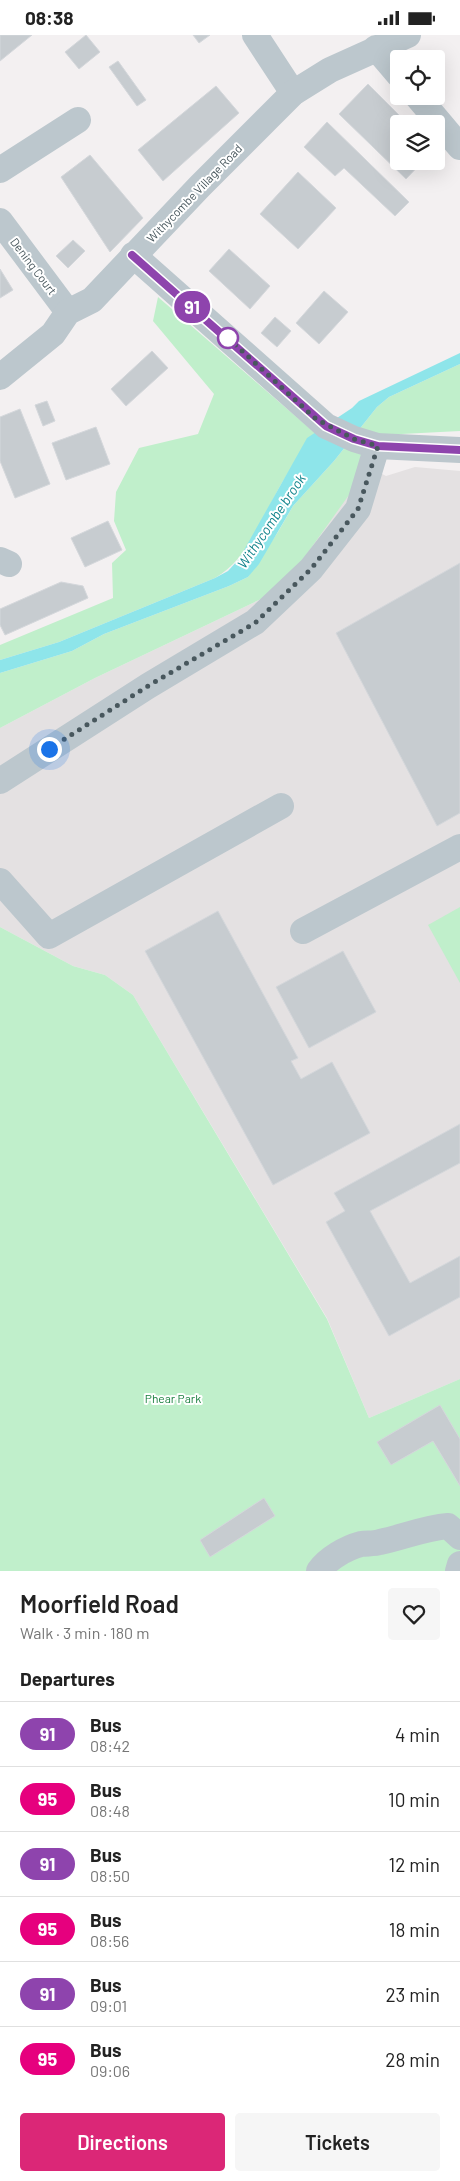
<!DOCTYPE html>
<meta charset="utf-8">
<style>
:root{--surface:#fff;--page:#f6f6f6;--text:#222;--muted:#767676;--line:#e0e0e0;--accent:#db2777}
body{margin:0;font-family:Barlow,sans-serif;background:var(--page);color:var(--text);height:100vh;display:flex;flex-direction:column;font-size:19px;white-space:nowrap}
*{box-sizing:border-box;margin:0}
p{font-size:16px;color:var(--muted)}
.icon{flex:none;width:28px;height:28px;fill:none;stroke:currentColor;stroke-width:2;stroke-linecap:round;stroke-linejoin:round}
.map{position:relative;height:1536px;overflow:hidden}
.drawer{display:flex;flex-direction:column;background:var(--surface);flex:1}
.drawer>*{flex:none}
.badge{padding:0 10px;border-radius:16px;font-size:18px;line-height:32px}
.buttons{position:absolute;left:390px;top:15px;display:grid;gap:10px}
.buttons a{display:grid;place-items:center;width:55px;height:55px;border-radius:5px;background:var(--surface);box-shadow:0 5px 20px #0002;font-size:25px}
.you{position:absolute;width:25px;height:25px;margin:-12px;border:4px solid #fff;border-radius:50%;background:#1a73e8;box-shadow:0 0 0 8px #1a73e833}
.map>.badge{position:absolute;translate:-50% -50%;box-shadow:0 0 0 2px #fff}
h2{padding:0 20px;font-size:19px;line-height:45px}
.round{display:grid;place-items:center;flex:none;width:52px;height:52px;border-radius:5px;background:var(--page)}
.head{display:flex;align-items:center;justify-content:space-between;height:85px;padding:0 20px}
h1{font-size:24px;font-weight:600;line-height:38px}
.primary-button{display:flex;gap:10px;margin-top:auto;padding:10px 20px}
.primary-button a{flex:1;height:58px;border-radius:5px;background:var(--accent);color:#fff;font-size:20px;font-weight:600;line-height:58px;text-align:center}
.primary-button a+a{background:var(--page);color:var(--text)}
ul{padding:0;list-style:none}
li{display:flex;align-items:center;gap:15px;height:65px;padding:0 20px;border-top:1px solid var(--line)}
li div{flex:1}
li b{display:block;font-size:19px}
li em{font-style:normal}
li .badge{min-width:55px;font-weight:700;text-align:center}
.status{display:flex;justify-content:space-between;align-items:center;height:35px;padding:0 25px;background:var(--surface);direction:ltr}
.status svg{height:14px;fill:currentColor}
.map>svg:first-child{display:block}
.education{fill:#e4e1e2}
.green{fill:#c0efcb}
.water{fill:#8ee5ea}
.building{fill:#c7ccd0;stroke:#d4d7db}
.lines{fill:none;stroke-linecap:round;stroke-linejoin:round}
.minor{stroke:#bcc7cd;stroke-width:26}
.line-casing{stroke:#fff;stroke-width:11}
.line{stroke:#8e44ad;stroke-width:8}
.walk{stroke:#48575d;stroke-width:5;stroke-dasharray:0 9}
.stop-dot{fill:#fff;stroke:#8e44ad;stroke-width:2.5}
.labels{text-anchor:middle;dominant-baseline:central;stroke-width:4;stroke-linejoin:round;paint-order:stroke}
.street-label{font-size:12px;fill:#48575d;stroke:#fff}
.park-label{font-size:12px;fill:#197e3d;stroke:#fff}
.water-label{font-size:14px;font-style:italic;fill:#10838b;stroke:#fff}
</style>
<div class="status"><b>08:38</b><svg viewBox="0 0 49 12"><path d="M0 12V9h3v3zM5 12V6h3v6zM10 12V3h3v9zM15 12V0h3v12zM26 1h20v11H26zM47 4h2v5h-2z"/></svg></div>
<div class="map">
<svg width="460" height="1536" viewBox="0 0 460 1536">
<rect width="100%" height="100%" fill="#f3f0f1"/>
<path class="education" d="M369 432 386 441 415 432 460 436V1344L369 1383 327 1283 133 960 105 940 73 931 0 892V693L95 643 261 564 344 465Z"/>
<g class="green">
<path d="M158 262 315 398C304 414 292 430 283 446 263 479 250 523 215 543L59 607 0 625V610L113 563 112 528 126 515 114 486 116 457 139 413 198 399 214 359 153 286Z"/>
<path d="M460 329V396L382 400 369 432 296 534 261 564 95 643 0 693V638L72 616 104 599 229 551 248 542 278 497 293 471 334 426 377 372 389 362Z"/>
<path d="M460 872V948L428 890Z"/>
<path d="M0 892 73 931 105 940 133 960 327 1284 369 1383 460 1344V1536H0Z"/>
</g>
<path class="water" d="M460 318V329L389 362 377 372 334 426 293 471 259 529 248 542 229 551 104 599 72 616 0 638V625L59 607 215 543 228 536 239 524 307 403 352 373 359 366Z"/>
<g class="building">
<path d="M0 0H32L0 26Z"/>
<path d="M86 0 100 17 79 34 65 17Z"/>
<path d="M193 0H210L199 8Z"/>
<path d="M118 26 146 65 137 71 109 32Z"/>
<path d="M368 49 408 89H399V126H423L406 144 339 79Z"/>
<path d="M216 51 239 78 163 146 138 115Z"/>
<path d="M327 87 409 167 395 181 344 133 335 141 304 112Z"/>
<path d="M90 120 143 183 110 217 61 142Z"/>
<path d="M298 137 336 173 298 214 260 179Z"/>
<path d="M73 205 85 216 68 233 56 221Z"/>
<path d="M229 214 270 251 250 274 209 236Z"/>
<path d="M0 234 13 255 0 263Z"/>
<path d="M324 256 348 277 319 309 296 288Z"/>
<path d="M275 282 291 296 277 312 261 298Z"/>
<path d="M152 316 168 333 126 371 111 354Z"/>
<path d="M47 366 55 386 43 391 35 370Z"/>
<path d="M20 374 50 449 15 463 0 426V382Z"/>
<path d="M96 392 110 429 66 445 52 408Z"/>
<path d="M108 486 122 515 85 532 71 503Z"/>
<path d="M460 528V778L437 791 336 598Z"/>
<path d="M61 547 83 551 88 563 5 600 0 590V574Z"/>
<path d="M218 876 298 1023 291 1026 301 1044 332 1027 370 1098 273 1150 145 916Z"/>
<path d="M343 916 376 977 309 1013 276 952Z"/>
<path d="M460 1089V1128L370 1176 410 1248 460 1221V1262L389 1301 326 1187 345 1176 334 1158Z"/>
<path d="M440 1370 460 1404V1451L433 1406 391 1430 377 1407Z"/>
<path d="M264 1463 275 1481 210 1522 200 1505Z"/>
</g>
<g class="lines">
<g class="minor">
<path d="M255 0 293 58"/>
<path d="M376 13 399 40"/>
<path d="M417 61 460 112"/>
<path d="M0 135 78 85"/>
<path d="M0 186 68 277"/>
<path d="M133 220 326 391 354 404 377 411 460 415"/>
<path d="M0 342 53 299 68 277 92 265 200 151 293 58 330 35 408 0"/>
<path d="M0 525 9 529"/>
<path d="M0 746 148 651 255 587 311 534 358 474 377 411"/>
<path d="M0 846 49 901 281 771"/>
<path d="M303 896 460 812"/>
<path d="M319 1536C327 1524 346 1513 361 1509 367 1508 374 1509 380 1507 404 1502 424 1493 448 1491L460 1502"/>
<path d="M458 1536 460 1529"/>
</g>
</g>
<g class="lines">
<g class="line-casing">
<path id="line" d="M132 220 326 391 354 404 378 411 460 415"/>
</g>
<use href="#line" class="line"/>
<path class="walk" d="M49 714 148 651 255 588 311 534 358 474 378 411 354 404 316 384 228 303"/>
</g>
<circle class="stop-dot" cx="228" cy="303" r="10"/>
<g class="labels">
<g class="street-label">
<text transform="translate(194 158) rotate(-46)">Withycombe Village Road</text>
<text transform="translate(34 231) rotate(53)">Dening Court</text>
</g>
<g class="park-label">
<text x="173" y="1363">Phear Park</text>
</g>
<g class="water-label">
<text transform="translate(271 486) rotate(-56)">Withycombe brook</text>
</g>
</g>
</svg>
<div class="buttons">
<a><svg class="icon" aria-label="locate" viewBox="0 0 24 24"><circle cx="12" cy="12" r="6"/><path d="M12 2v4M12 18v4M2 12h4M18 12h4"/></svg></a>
<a><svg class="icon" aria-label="layers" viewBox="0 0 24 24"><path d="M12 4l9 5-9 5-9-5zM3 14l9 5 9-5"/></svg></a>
</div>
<div class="you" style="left:49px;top:714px"></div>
<b class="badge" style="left:192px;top:272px;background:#8e44ad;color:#fff">91</b>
</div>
<section class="drawer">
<div class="head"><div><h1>Moorfield Road</h1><p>Walk · 3 min · 180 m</p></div><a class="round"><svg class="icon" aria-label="heart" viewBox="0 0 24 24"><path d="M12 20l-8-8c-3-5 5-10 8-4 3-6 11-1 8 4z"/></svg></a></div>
<h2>Departures</h2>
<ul>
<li><span class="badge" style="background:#8e44ad;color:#fff">91</span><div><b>Bus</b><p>08:42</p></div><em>4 min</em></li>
<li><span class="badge" style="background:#e6007e;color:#fff">95</span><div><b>Bus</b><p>08:48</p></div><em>10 min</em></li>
<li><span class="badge" style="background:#8e44ad;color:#fff">91</span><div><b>Bus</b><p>08:50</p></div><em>12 min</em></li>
<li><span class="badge" style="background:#e6007e;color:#fff">95</span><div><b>Bus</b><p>08:56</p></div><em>18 min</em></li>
<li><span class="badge" style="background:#8e44ad;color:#fff">91</span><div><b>Bus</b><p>09:01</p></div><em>23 min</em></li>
<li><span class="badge" style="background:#e6007e;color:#fff">95</span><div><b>Bus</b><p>09:06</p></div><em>28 min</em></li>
</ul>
<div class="primary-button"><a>Directions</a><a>Tickets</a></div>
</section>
